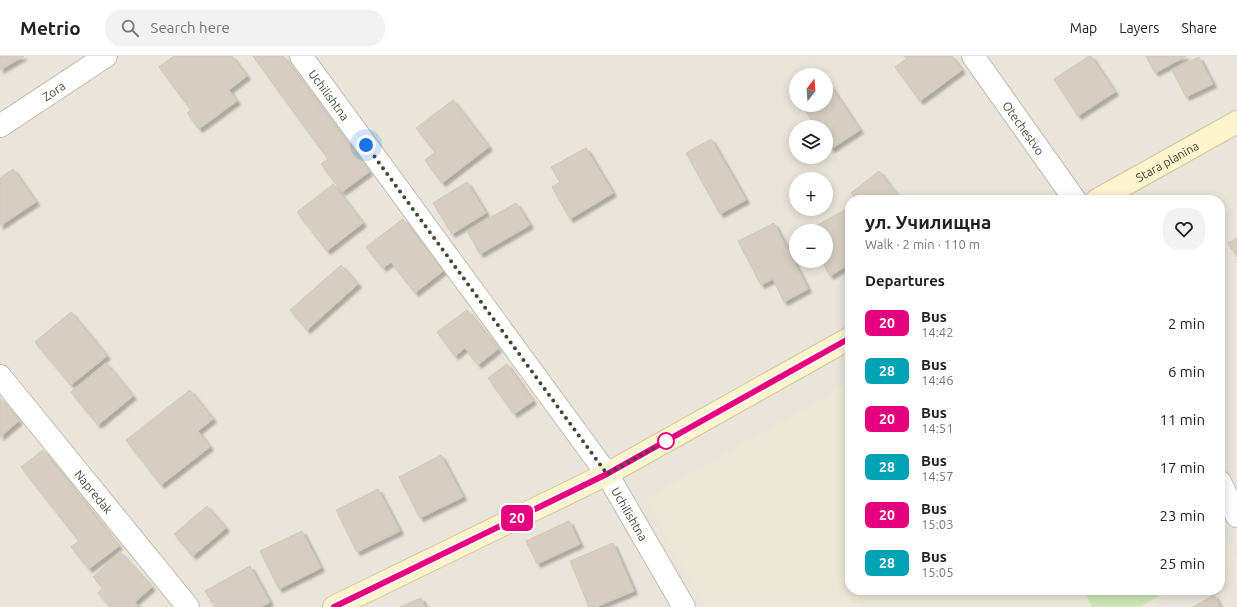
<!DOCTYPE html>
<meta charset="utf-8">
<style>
:root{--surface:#fff;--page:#f2f2f2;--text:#222;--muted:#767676;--line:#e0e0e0}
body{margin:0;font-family:Ubuntu,sans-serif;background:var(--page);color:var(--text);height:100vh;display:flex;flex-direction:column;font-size:15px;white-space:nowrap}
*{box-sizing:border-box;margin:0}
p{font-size:13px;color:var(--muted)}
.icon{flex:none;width:22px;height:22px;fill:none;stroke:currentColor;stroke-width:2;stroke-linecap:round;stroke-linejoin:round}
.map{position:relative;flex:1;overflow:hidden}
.sheet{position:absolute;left:845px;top:139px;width:380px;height:400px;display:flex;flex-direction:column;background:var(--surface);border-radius:16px;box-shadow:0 2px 10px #0003}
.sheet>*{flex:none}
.badge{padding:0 8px;border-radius:6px;font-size:14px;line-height:26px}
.needle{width:26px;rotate:17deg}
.fabs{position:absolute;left:789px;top:12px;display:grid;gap:8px}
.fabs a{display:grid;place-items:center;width:44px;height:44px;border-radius:50%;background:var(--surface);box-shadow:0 2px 10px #0003;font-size:20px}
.you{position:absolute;width:20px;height:20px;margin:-10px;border:3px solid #fff;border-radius:50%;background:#1a73e8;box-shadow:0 0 0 6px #1a73e833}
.map>.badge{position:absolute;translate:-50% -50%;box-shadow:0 0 0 2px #fff}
h2{padding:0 20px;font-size:15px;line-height:36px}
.round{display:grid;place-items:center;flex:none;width:42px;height:42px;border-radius:16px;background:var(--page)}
.overview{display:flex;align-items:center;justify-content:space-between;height:68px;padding:0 20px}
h1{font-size:19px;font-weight:600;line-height:30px}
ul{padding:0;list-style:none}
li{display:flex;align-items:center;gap:12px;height:48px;padding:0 20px}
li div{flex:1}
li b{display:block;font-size:15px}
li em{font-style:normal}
li .badge{min-width:44px;font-weight:700;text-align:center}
header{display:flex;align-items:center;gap:24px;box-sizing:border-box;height:56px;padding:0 20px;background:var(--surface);border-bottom:1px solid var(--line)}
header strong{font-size:19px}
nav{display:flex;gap:22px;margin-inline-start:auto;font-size:14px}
.search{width:280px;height:36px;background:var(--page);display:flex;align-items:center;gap:10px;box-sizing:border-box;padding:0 14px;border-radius:16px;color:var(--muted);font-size:15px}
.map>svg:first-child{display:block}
.residential{fill:#e9e5da;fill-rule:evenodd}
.education{fill:#ede8d6}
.green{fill:#cee7b6}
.building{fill:#d6cfc1;stroke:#d1c7b5;filter:url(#shadow)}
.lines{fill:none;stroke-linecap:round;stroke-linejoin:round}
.street-casing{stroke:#c0bbae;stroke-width:24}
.secondary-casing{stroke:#d2c89d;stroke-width:24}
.street{stroke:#fff;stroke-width:22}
.secondary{stroke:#fcf4ce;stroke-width:22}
.line-casing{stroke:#fff;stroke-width:9}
.line{stroke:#e6007e;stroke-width:6}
.walk{stroke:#494439;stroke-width:4;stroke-dasharray:0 7.2}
.stop-dot{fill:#fff;stroke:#e6007e;stroke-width:2}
.labels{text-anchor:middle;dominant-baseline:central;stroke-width:4;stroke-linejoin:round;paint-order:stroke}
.street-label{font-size:12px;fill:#494439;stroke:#fff}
</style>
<header>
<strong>Metrio</strong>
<div class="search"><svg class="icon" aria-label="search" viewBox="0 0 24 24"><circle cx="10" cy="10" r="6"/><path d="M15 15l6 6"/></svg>Search here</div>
<nav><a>Map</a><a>Layers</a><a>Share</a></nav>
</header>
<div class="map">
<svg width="1237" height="551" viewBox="0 0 1237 551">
<defs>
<filter id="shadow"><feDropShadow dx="3.5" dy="3.5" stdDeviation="1" flood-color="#0004"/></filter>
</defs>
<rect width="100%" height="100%" fill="#f5f3eb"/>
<path class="residential" d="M0 0H1237V551H0ZM796 19H826V49H796ZM796 71H826V101H796ZM796 123H826V153H796ZM850 144H1220V534H850ZM796 175H826V205H796Z"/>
<g class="education">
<path d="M850 327V534H1183L1152 551H705L646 443Z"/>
<path d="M1220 471 1237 502V504L1220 514Z"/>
</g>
<path class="green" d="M1083 534H1170L1139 551H1092Z"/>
<g class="building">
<path d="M0 0H24L0 14Z"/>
<path d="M174 0H232L247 20 229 34 237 45 199 73 187 57 191 54 159 11Z"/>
<path d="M253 0H283L369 116 342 136 321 108 328 103Z"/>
<path d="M904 0H952L962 14 920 45 895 11 906 3Z"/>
<path d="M1089 0H1091L1115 36 1078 60 1054 23Z"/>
<path d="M1146 0H1186L1155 17Z"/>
<path d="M1199 1 1213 28 1186 41 1172 14Z"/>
<path d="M830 29 860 74 831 93 826 85V71H816L802 49H826V32Z"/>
<path d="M453 44 489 91 442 127 425 104 435 96 416 72Z"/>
<path d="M711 83 746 144 720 158 686 97Z"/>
<path d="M586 92 613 137 570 163 552 131 560 126 551 111Z"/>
<path d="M13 113 36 146 0 170V122Z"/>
<path d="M879 115 901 144H857L851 137Z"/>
<path d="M467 126 486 157 452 178 433 147Z"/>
<path d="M333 128 363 167 327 195 297 156Z"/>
<path d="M516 147 530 169 480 198 467 175Z"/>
<path d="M850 151V208L830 220 822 205H826V175H807Z"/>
<path d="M403 163 443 215 415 237 391 206 383 212 366 191Z"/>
<path d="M774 167 808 233 784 246 773 223 761 229 738 185Z"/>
<path d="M1237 182V201L1228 187Z"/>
<path d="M341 209 358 228 307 274 290 254Z"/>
<path d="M467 254 498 293 478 309 465 292 455 300 437 276Z"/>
<path d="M71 256 107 300 71 329 35 286Z"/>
<path d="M106 307 133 340 98 369 71 336Z"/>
<path d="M507 308 533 345 514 358 488 322Z"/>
<path d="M190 334 213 363 198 375 210 391 161 429 126 384Z"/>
<path d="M0 342 19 365 0 381Z"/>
<path d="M43 394 119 490 89 513 71 491 79 485 21 411Z"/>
<path d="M441 399 463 441 420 462 399 421Z"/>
<path d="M378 433 400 475 357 496 336 454Z"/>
<path d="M207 450 226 472 193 500 174 478Z"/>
<path d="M569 465 580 488 537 508 526 485Z"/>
<path d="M302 475 321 512 279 533 260 495Z"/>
<path d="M613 487 634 535 596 551H589L570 505Z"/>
<path d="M120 496 152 531 135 546 139 551H111L98 537 103 531 93 521Z"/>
<path d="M250 510 270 546 261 551H215L205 535Z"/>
<path d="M1214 539 1220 551H1193Z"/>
<path d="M421 542 425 551H400Z"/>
</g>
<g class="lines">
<g class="street-casing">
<g id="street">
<path id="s1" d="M301 0 607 418 684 551"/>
<path id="s2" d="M973 0 1075 144"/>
<path id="s3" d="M0 70 106 0"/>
<path id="s4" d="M0 320 188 551"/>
<path d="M1220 426 1237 460"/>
</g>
</g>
<g class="secondary-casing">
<g id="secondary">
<path id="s5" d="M1097 144 1237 66"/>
<path d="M334 551 607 418 850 282"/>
</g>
</g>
<use href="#street" class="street"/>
<use href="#secondary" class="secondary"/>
</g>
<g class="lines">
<g class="line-casing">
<path id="line" d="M334 551 607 418 850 282"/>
</g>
<use href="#line" class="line"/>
<path class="walk" d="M366 89 607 418 672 382 666 385"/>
</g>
<circle class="stop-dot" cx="666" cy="385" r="8"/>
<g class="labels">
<g class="street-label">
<text stroke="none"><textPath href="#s3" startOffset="64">Zora</textPath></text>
<text stroke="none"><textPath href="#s1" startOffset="48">Uchilishtna</textPath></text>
<text stroke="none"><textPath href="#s2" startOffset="88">Otechestvo</textPath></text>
<text stroke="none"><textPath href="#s5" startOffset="80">Stara planina</textPath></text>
<text stroke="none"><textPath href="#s4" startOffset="149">Napredak</textPath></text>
<text stroke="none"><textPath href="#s1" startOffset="564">Uchilishtna</textPath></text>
</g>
</g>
</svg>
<div class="fabs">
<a><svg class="needle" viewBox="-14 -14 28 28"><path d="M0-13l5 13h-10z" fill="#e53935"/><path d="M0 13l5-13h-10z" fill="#767676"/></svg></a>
<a><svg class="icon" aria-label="layers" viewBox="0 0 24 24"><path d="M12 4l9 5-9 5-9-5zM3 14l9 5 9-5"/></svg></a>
<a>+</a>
<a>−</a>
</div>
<div class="you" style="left:366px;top:89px"></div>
<b class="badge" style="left:517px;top:462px;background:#e6007e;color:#fff">20</b>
<section class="sheet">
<div class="overview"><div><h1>ул. Училищна</h1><p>Walk · 2 min · 110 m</p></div><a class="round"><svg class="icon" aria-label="heart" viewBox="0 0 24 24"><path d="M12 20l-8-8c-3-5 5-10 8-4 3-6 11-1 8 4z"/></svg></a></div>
<h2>Departures</h2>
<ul>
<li><span class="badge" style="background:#e6007e;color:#fff">20</span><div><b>Bus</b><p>14:42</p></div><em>2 min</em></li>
<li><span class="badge" style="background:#00a3b4;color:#fff">28</span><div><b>Bus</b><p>14:46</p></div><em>6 min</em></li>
<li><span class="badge" style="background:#e6007e;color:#fff">20</span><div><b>Bus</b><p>14:51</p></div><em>11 min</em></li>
<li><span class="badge" style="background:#00a3b4;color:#fff">28</span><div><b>Bus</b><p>14:57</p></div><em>17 min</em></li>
<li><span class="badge" style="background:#e6007e;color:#fff">20</span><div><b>Bus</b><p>15:03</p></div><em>23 min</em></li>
<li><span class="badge" style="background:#00a3b4;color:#fff">28</span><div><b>Bus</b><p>15:05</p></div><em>25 min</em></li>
</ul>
</section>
</div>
